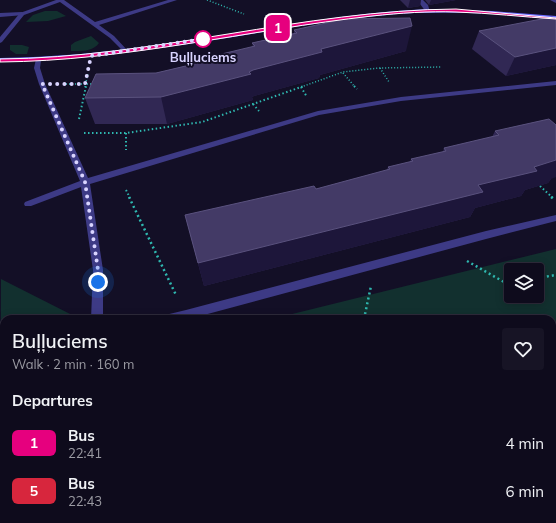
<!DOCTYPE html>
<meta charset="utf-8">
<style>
:root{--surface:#0e0b1c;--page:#171425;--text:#f1f3f6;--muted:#9b9ba3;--line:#2e2b3b}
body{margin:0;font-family:Mulish,sans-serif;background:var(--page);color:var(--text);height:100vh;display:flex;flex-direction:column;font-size:15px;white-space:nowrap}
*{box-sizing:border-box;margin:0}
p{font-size:13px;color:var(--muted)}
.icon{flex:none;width:22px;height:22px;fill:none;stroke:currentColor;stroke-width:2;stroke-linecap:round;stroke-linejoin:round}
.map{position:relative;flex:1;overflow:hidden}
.details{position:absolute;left:0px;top:315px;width:556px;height:208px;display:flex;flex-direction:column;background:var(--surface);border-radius:12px 12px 0 0;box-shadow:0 2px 10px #0003,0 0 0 1px var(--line)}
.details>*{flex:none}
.badge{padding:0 8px;border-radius:6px;font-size:14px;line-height:26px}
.tools{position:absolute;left:504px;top:263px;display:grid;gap:8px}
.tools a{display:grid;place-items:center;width:40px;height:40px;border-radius:4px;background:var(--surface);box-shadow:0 2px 10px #0003,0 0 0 1px var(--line);font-size:20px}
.you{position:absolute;width:20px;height:20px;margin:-10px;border:3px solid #fff;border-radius:50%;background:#1a73e8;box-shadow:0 0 0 6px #1a73e833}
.map>.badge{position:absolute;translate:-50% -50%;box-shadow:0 0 0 2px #fff}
h2{padding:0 12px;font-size:15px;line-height:36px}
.round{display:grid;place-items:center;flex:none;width:42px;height:42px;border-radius:4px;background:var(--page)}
.headline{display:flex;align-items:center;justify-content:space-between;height:68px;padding:0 12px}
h1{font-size:19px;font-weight:600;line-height:30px}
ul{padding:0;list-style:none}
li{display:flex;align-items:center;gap:12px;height:48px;padding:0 12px}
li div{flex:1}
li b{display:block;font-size:15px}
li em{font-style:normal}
li .badge{min-width:44px;font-weight:700;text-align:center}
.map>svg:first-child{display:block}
.green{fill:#12302f;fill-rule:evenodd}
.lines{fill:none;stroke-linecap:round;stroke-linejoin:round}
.path-far3{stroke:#2fb8b0;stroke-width:1.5;stroke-dasharray:1 2;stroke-linecap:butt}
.path-far2{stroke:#2fb8b0;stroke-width:2;stroke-dasharray:1.5 2.5;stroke-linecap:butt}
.path-far1{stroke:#2fb8b0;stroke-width:2.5;stroke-dasharray:2 3;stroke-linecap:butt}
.path{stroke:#2fb8b0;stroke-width:3;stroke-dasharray:2.5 4;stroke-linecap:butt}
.lane{fill:#3d3a85;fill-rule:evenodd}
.street{fill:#3d3a85;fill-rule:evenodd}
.secondary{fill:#6f6bff;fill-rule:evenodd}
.wall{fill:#312854}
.shaded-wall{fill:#1d163a}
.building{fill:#433a66;stroke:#5a527e}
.line{fill:#e6007e;stroke:#fff}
.walk{stroke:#d9d4ff;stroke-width:4;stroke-dasharray:0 7.2}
.stop-dot{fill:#fff;stroke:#e6007e;stroke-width:2}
.labels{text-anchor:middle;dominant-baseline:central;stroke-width:4;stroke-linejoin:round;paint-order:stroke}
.far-stop-label{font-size:13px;font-weight:bold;fill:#d9d4ff;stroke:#130f26}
</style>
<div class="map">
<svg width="556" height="523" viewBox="0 0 556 523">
<rect width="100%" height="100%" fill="#130f26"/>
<g class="green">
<path d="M45 11H57L66 16 48 21 26 22 33 15Z"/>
<path d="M91 36 99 43C93 52 80 51 71 51V45L75 42Z"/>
<path d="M10 45H22L29 47 27 54H16L10 50Z"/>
<path d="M556 249V523H0L1 279 80 319H4V519H552V319H272ZM511 270H537V296H511Z"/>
</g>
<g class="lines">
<g class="path-far3">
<path d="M207 0 244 14"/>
<path d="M380 68 389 82"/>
<path d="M343 73 355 87"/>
<path d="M63 84H94"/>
<path d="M85 87 88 73"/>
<path d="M301 87 343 72 379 68 442 67"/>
</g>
<g class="path-far2">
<path d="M354 86 357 89"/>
<path d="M301 87 307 97"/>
<path d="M253 104 259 111"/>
<path d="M79 119 86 86"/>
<path d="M84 133H126L202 122 304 86"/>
<path d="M126 133V150"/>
<path d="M540 186 553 198"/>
<path d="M126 190 130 198"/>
</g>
<g class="path-far1">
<path d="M129 197 176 295"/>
<path d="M551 197 554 199"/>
<path d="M467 261 504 282H511"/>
<path d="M537 278 556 275"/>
<path d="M364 319 371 286"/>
</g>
<g class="path">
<path d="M552 405 556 411"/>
<path d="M115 519 116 523"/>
</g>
<path class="lane" d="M22 12 24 13V15L0 17V13Z"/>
<g class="street">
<path d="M56 0H64L95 22 168 0H177L99 25 114 36 127 50V52L125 53 110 38 60 2 24 15 2 42 0 43V37L20 13Z"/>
<path d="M417 0H423L428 5 430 12H426Z"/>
<path d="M550 0H556V3Z"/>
<path d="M36 59 41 60 40 68 45 84 88 178 318 111 401 97 556 81V85L401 101 319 115 90 184 103 270V319H91L93 270 81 187 31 206H25L24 204 25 202 80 181 39 84 34 68Z"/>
<path d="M556 215V221L486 239 189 319H159L161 316 186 310 486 231Z"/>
<path d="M4 384V396L0 398V386Z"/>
</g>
<path class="secondary" d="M429 9 492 11 556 16V20C509 14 461 11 414 13 341 17 268 32 195 43 130 53 66 60 0 62V58C53 57 104 53 156 45 247 33 337 13 429 9Z"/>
</g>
<g class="wall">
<path d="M400 0H421L420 6 408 8Z"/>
<path d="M425 0H456L429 5Z"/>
<path d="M556 19V65L506 76 472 49 479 31Z"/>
<path d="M294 30 406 51 320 75 319 78 254 96 252 97 253 100 167 124H95L85 98 156 73 206 61 205 58 253 47 252 43 294 33Z"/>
<path d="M495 131 551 179 548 183 525 190 521 196 475 208 470 217 204 286 185 215 316 189 387 170 388 167 410 162 411 159 443 152 444 148 492 137Z"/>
</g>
<g class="shaded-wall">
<path d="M410 0H421L420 6 408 8Z"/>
<path d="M431 0H456L429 5Z"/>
<path d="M412 26 406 51 320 75 319 78 254 96 252 97 253 100 167 124 161 97 253 70 321 49Z"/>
<path d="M556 48V65L506 76 515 57Z"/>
<path d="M556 160V177L551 179 548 183 525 190 521 196 475 208 470 217 204 286 198 263 478 185Z"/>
</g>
<g class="building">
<path d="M552 17 556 19V48L515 57 479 31Z"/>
<path d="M410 18 412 26 321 49 322 52 253 70 249 72 251 74 161 97 85 98 96 74 156 73 207 61 205 58 255 46 252 43 297 33 294 30 344 19Z"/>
<path d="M549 119 556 125V160L534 167 537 171 478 185 483 192 198 263 185 215 314 186 316 189 390 169 388 167 413 161 411 159 446 151 444 148 499 135 495 131Z"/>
</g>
<path class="line" d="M456 9 556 18V19C523 17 490 13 456 12 429 11 400 13 372 16 248 30 125 61 0 62V59C153 58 303 10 456 9Z"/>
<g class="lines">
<path class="walk" d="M98 282V270L85 182 42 84H85L91 56 203 39"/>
</g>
<circle class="stop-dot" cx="203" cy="39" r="8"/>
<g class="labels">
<g class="far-stop-label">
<text x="203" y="57">Buļļuciems</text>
</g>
</g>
</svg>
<div class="tools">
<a><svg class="icon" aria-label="layers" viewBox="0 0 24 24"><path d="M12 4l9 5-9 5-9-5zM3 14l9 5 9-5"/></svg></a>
</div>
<div class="you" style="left:98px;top:282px"></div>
<b class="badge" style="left:278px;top:28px;background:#e6007e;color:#fff">1</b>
<section class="details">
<div class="headline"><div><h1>Buļļuciems</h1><p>Walk · 2 min · 160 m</p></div><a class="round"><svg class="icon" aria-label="heart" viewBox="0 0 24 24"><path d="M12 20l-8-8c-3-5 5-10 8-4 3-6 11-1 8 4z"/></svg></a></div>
<h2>Departures</h2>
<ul>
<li><span class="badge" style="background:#e6007e;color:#fff">1</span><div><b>Bus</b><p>22:41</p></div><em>4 min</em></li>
<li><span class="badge" style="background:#d7263d;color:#fff">5</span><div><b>Bus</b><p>22:43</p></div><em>6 min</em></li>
</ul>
</section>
</div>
